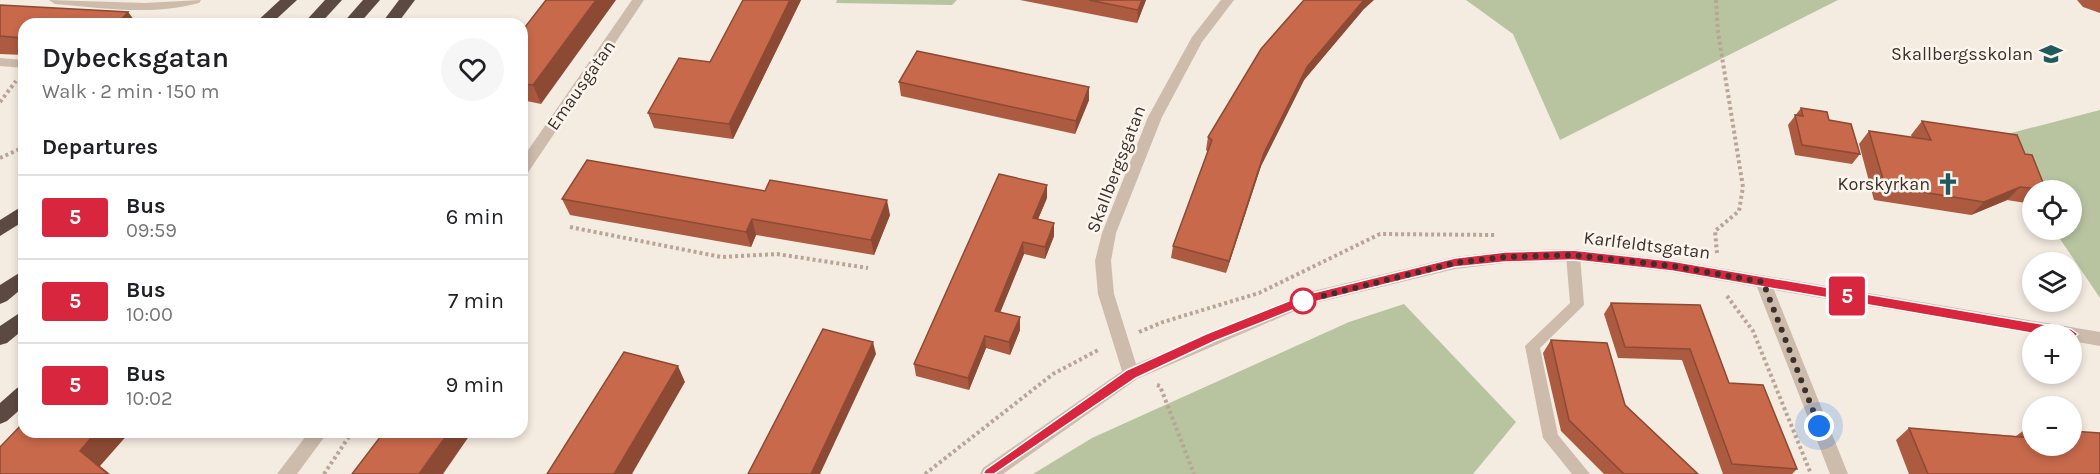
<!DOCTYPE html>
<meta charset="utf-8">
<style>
:root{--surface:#fff;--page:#f6f6f6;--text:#202124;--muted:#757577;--line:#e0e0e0}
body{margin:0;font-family:Karla,sans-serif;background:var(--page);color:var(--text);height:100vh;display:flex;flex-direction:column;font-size:22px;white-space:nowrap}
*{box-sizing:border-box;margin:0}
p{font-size:20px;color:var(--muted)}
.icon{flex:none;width:33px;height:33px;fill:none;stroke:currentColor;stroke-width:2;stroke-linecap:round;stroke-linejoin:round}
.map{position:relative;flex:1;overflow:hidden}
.details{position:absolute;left:18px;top:18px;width:510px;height:420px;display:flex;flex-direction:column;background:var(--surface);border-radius:18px;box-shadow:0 3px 9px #0003}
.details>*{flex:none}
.badge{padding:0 12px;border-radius:4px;font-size:21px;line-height:39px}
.tools{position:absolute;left:2022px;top:180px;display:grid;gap:12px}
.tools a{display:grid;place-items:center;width:60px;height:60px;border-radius:50%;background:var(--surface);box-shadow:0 3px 9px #0003;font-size:30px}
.you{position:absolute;width:30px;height:30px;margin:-15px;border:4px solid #fff;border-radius:50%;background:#1a73e8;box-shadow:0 0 0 9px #1a73e833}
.map>.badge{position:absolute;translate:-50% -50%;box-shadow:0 0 0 3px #fff}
h2{padding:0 24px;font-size:22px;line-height:54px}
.round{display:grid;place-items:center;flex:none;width:63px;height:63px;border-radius:32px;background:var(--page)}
.summary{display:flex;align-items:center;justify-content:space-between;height:102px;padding:0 24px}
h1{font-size:28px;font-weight:600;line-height:45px}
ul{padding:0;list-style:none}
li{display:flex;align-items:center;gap:18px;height:84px;padding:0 24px;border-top:2px solid var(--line)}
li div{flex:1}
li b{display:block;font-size:22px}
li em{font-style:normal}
li .badge{min-width:66px;font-weight:700;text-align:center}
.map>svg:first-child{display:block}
.green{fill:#b8c4a0}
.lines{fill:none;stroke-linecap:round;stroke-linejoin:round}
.path{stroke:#b9a596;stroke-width:4;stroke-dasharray:3 3;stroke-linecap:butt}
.lane{fill:#cdbbac;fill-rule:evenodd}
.street{fill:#cdbbac;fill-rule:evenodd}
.highway{fill:#5c4a42;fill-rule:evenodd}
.wall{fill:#ac5a40}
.shaded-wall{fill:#8c4a34}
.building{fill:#c8694b;stroke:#8c4a34;stroke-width:1.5}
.line{fill:#d7263d;stroke:#fff;stroke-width:1.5}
.walk{stroke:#3b302b;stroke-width:6;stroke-dasharray:0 10.8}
.stop-dot{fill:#fff;stroke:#d7263d;stroke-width:3}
.labels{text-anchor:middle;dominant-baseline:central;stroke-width:5;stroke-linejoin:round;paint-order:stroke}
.poi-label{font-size:18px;fill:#3b302b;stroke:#fbf5ee;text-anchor:end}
.street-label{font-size:18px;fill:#3b302b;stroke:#fbf5ee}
</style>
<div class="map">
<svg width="2100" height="474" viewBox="0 0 2100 474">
<rect width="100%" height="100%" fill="#f4ebe1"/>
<g class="green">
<path d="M837 0H957L952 5 836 3Z"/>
<path d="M1466 0H1838L1560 140 1513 34Z"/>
<path d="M2100 110V298L2054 230H2072V190H2032L1992 138Z"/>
<path d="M1404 304 1516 422 1473 474H1033L1092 438 1349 322Z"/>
</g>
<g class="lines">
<g class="path">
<path d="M1716 0 1718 32 1743 187 1739 211 1715 231 1717 253"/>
<path d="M0 102 16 81"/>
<path d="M0 158 24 147"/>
<path d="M570 227 721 257 777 254 868 268"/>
<path d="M1727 296 1753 331 1811 474"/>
<path d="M1139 332 1163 322 1259 293 1380 234 1496 235"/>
<path d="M1157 385 1160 386 1194 474"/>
<path d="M324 474 352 432"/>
<path d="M925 474 1053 374 1100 349"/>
</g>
<g class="lane">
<path d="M49 0 145 3 201 0 199 3C151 16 104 8 55 4Z"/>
<path d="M0 58 24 60V68L0 66Z"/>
<path d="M1573 250 1578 251 1580 255 1584 305 1540 348 1558 435 1590 474H1572L1543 438 1525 346 1570 303 1566 255 1568 251Z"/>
</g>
<g class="street">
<path d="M632 0H644L527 174 522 175V159Z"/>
<path d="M1221 0H1234L1202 42 1162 117 1116 233 1111 261 1114 294 1136 364 1309 292 1455 257 1505 251 1573 249 1672 260 2100 332V346L2072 341V334H2035L1774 290 1848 474H1830L1757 287 1672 272 1573 261 1505 263 1455 269 1311 304 1137 379 1003 474H980L983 468 1122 371 1098 294 1095 261 1102 233 1148 117 1192 37Z"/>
<path d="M309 432H328L297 474H277Z"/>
</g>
<g class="highway">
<path d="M280 0H297L271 24H254Z"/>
<path d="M325 0H342L320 24H303Z"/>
<path d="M363 0H380L359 24H342Z"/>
<path d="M399 0H415L397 24H381Z"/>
<path d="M24 205V221L0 236V220Z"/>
<path d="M24 270V287L7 301 0 304V285Z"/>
<path d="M24 310V329L7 343 0 345V326Z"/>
<path d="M24 385V406L7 421 0 424V403L17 388Z"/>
</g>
</g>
<g class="wall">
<path d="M743 0H801L733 139 654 128 648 113 710 62Z"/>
<path d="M1020 0H1146L1137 23Z"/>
<path d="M2077 0H2100V13L2083 7Z"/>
<path d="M0 5 128 12 137 24H24V55L0 54Z"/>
<path d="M1363 10 1304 80 1261 166 1226 273 1171 258 1173 246 1208 152 1206 150 1208 137Z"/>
<path d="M522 31 541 104 522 100Z"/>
<path d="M899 82 1089 87V100L1075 134 901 96Z"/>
<path d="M1801 108 1829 120 1860 154 1852 164 1795 155 1788 125Z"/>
<path d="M1922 121 2025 154 2046 190H2032V204L2007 200 1971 215 1874 200 1859 144 1869 131 1912 138 1911 135Z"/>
<path d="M1047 198 1038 219 1054 223V236L1045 259 1024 254 1000 312 1020 330 1010 355 986 348 969 390 916 376 914 364Z"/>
<path d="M562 199 890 215 874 255 756 235 751 247 570 215Z"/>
<path d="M1611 303 1700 305 1729 383 1797 469 1792 474H1723L1682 360 1618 358 1604 314Z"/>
<path d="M1551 340 1625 405 1698 474H1604L1561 431 1543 353Z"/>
<path d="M1909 428 2016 436 2027 428 2100 474H1909L1896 440Z"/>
</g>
<g class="shaded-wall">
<path d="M596 0H616L541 104 533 85Z"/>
<path d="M790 0H801L733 139 729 124Z"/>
<path d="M1142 0H1146L1137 23 1138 10Z"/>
<path d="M1364 0H1374L1363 10 1304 80 1261 166 1226 273 1229 261 1264 153 1307 67Z"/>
<path d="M128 12 137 24H117Z"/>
<path d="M1089 87V100L1075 134 1076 121Z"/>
<path d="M1047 185V198L1033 231V218Z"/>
<path d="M2020 187 2007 200 1971 215 1984 202Z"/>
<path d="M887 200 890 215 874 255 871 240Z"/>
<path d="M752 219 756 235 751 247 746 232Z"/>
<path d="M1054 223V236L1045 259V247Z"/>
<path d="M1023 242 1024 254 996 323 995 311Z"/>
<path d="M1020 317V330L1010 355 1009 342Z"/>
<path d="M985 336 986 348 969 390 968 378Z"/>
<path d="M873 342 876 354 820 474H811Z"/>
<path d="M678 366 685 382 632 474H614Z"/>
<path d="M96 432H130L100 466 110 474H108L80 451Z"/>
<path d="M449 432H472L443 474H419Z"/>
</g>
<g class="building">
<path d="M546 0H596L533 85 522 84V31Z"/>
<path d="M743 0H790L729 124 648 113 679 58 710 62Z"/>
<path d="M1089 0H1142L1138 10Z"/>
<path d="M1304 0H1364L1307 67 1264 153 1229 261 1173 246 1212 140 1208 137 1261 49Z"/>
<path d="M0 5 128 12 117 24H24V38L0 36Z"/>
<path d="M917 51 1089 87 1076 121 899 82Z"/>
<path d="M1801 108 1827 112 1829 120 1851 124 1860 154 1802 145 1795 115 1803 116Z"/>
<path d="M1922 121 2017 135 2025 154 2032 155 2046 190 2020 187 1984 202 1885 186 1869 131 1931 140Z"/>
<path d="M587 160 765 191 770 180 887 200 871 240 752 219 746 232 562 199Z"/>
<path d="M999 174 1047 185 1033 218 1054 223 1045 247 1023 242 995 311 1020 317 1009 342 985 336 968 378 914 364Z"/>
<path d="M1611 303 1700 305 1729 383 1763 385 1797 469 1732 464 1690 349 1625 347Z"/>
<path d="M823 329 873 342 811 474H748Z"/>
<path d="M1551 340 1607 343 1625 405 1698 474H1624L1569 420Z"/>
<path d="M624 352 678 366 614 474H547Z"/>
<path d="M24 422V432H96L80 451 108 474H0V447Z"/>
<path d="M1909 428 2032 438 2027 428H2032V446H2072V431L2100 433V474H1928Z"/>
<path d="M384 432H449L419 474H352Z"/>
</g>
<path class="line" d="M1573 250 1672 261 2071 329 2078 334 2071 340 1672 271 1573 260 1505 262 1455 267 1310 303 1215 341 1136 378 994 474H983L985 470 1127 370 1206 334 1304 295 1455 258 1505 252Z"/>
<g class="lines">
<path class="walk" d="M1303 301 1455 263 1505 257 1573 255 1672 266 1763 282 1819 426"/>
</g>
<defs>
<g id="school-bare" transform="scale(1.8)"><path d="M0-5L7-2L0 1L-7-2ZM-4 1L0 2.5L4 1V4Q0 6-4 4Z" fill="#1f5a5e" stroke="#fbf5ee" stroke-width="2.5" paint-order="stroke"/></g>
<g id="church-bare" transform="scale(1.8)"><path d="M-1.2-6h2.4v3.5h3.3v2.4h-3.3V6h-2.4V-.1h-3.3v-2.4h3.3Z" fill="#1f5a5e" stroke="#fbf5ee" stroke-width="2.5" paint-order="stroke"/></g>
</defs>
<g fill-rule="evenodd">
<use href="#school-bare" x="2051" y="54"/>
<use href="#church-bare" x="1948" y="184"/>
</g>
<circle class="stop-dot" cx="1303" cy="301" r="12"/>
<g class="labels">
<g class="poi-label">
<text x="2033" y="54">Skallbergsskolan</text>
<text x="1930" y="184">Korskyrkan</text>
</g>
<g class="street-label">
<text transform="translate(581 85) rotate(-55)">Emausgatan</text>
<text transform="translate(1116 169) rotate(-69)">Skallbergsgatan</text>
<text transform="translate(1647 245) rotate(7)">Karlfeldtsgatan</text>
</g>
</g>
</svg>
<div class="tools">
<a><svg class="icon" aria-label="locate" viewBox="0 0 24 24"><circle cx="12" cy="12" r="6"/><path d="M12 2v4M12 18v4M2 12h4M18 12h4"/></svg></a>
<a><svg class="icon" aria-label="layers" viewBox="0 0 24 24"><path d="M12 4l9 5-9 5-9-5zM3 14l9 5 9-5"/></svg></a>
<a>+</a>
<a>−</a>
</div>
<div class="you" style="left:1819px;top:426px"></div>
<b class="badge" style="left:1847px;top:296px;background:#d7263d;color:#fff">5</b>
<section class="details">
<div class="summary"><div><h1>Dybecksgatan</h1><p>Walk · 2 min · 150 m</p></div><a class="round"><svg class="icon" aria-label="heart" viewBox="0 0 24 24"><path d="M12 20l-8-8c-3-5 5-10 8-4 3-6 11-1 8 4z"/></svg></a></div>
<h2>Departures</h2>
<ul>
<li><span class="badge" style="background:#d7263d;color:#fff">5</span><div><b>Bus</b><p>09:59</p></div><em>6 min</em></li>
<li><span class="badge" style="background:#d7263d;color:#fff">5</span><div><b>Bus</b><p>10:00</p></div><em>7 min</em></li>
<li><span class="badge" style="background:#d7263d;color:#fff">5</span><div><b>Bus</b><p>10:02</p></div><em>9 min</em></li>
</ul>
</section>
</div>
